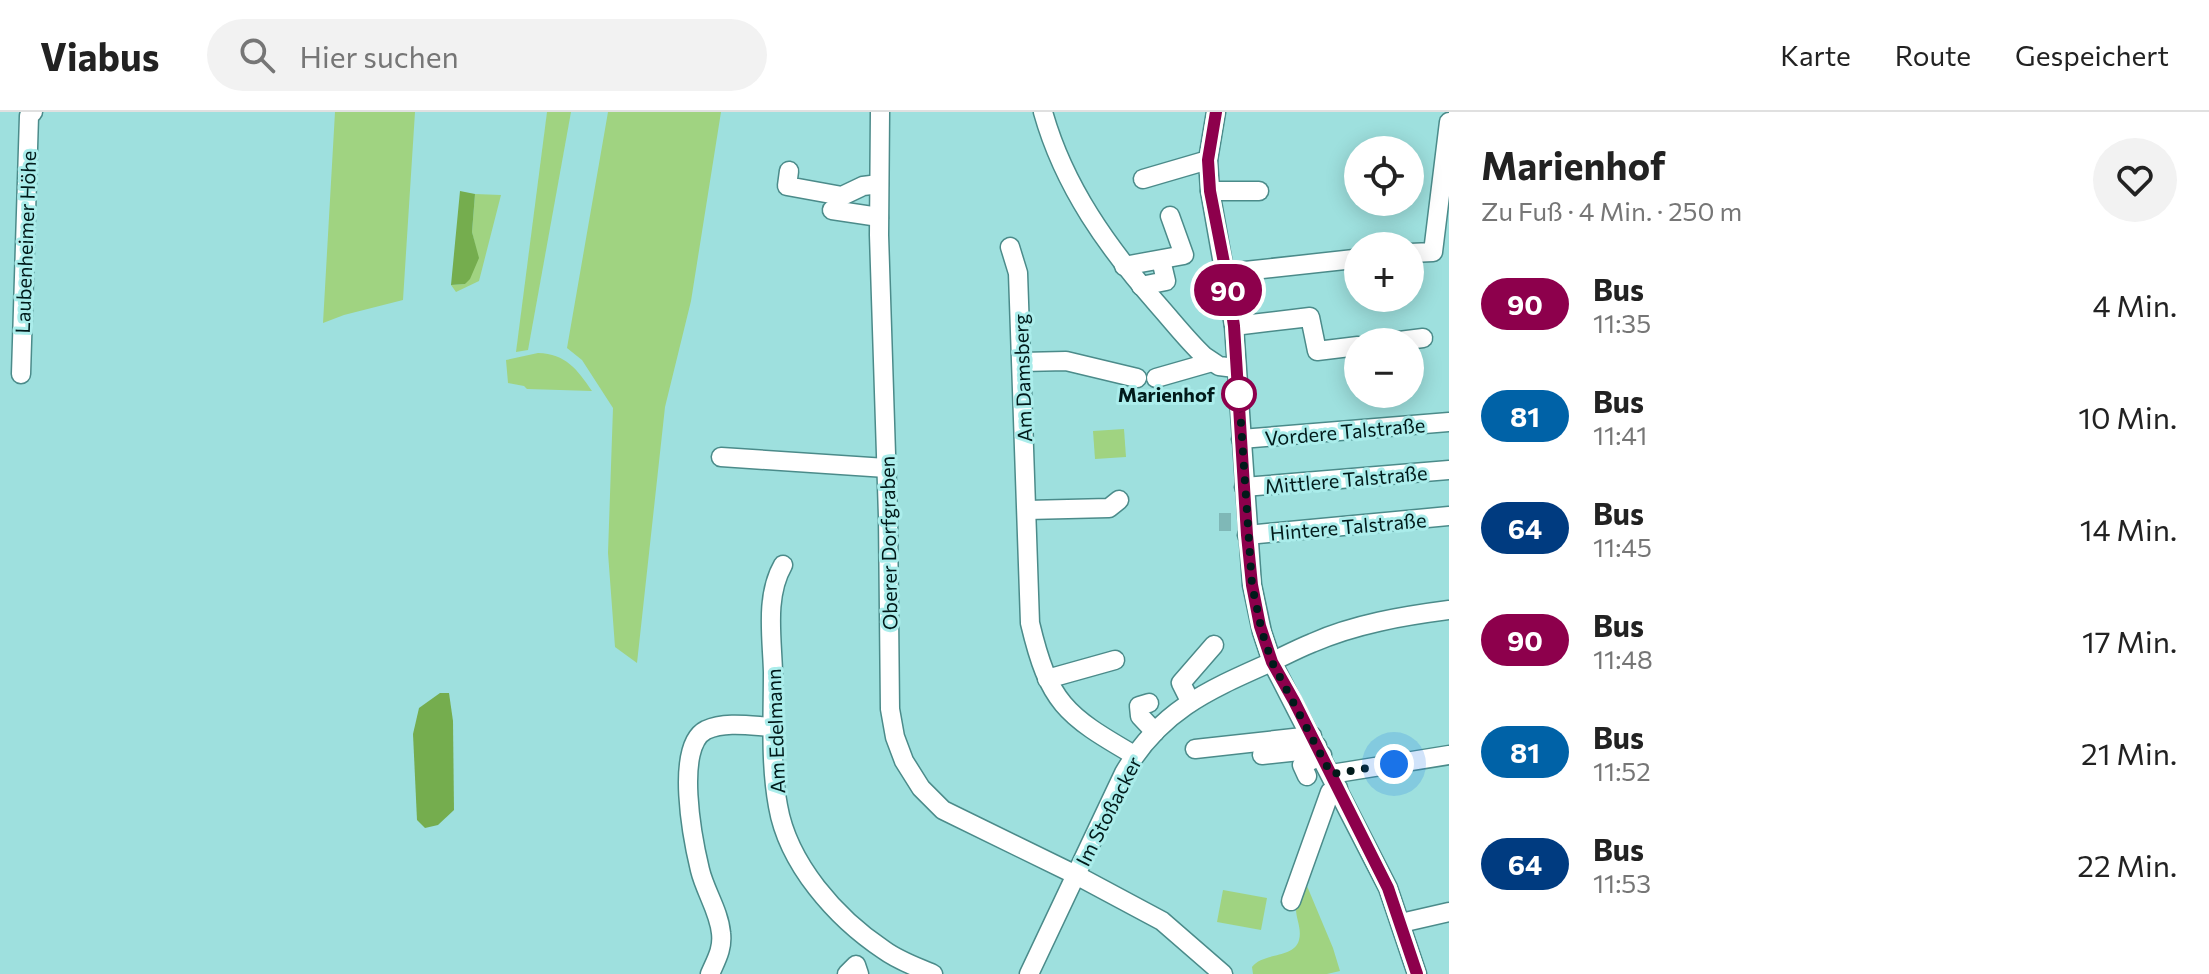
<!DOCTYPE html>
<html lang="de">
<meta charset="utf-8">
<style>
:root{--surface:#fff;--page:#f2f2f2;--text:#222;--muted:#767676;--line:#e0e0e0}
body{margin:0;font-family:Commissioner,sans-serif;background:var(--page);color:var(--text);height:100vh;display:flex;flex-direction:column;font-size:30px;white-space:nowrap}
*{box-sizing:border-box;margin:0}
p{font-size:26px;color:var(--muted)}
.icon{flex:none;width:44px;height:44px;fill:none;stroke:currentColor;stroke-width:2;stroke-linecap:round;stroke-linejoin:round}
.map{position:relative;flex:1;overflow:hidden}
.details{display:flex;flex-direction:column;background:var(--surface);width:760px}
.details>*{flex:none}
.badge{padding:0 16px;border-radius:26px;font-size:28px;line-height:52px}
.tools{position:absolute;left:1344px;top:24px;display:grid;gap:16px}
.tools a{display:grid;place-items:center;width:80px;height:80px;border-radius:50%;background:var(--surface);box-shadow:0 4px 20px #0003;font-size:40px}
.you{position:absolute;width:40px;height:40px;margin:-20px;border:6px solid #fff;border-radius:50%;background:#1a73e8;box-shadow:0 0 0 12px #1a73e833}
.map>.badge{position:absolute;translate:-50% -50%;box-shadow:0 0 0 4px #fff}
.round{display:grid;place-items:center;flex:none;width:84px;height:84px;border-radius:42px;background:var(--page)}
.headline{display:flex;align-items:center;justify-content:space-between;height:136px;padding:0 32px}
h1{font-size:38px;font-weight:700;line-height:60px}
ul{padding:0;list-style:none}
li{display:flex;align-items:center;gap:24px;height:112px;padding:0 32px}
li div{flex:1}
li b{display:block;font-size:30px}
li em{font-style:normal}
li .badge{min-width:88px;font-weight:700;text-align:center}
header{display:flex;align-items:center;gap:48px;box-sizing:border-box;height:112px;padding:0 40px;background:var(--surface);border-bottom:2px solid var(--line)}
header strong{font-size:38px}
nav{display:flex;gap:44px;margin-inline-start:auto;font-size:28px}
.search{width:560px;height:72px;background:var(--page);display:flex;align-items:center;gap:20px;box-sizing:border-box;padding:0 28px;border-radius:44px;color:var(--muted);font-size:30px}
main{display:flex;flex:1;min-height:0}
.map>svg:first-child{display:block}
.green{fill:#a0d381}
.forest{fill:#75ad4e}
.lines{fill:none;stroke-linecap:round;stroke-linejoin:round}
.minor-tunnel{stroke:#7fb8b7;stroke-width:18;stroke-dasharray:18 9;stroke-linecap:butt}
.minor-casing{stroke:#4b8b8a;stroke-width:21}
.minor{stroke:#fff;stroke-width:18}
.line-casing{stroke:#fff;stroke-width:18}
.line{stroke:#8d004c;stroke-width:12}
.walk{stroke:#011a1a;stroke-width:8;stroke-dasharray:0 14.4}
.stop-dot{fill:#fff;stroke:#8d004c;stroke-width:4}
.labels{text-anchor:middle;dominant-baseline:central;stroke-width:6;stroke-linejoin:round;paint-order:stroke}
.street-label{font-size:20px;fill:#011a1a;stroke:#abedeb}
.stop-label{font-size:20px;font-weight:bold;fill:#011a1a;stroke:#abedeb;text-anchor:end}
</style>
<header>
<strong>Viabus</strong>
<div class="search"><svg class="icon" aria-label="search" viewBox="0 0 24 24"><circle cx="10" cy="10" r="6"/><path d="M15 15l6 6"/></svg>Hier suchen</div>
<nav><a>Karte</a><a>Route</a><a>Gespeichert</a></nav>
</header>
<main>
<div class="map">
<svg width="1449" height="862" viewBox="0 0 1449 862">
<rect width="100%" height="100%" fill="#9ee0de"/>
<g class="green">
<path d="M335 0H415L403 188 344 203 323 211Z"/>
<path d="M547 0H571L528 238 516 240Z"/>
<path d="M608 0H721L691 189 665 295 637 551 615 535 608 441 613 296 582 248 567 236Z"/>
<path d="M475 82 501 83 479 169 456 180 451 173 465 172 478 146 472 120Z"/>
<path d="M538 241C566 242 577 257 592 279L527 277 524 274 508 271 506 248Z"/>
<path d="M1124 317 1126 345 1095 347 1093 319Z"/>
<path d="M1303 772 1307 774 1333 836 1340 859 1327 862H1253L1252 855C1263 840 1294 847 1299 828 1302 817 1296 807 1296 797 1296 789 1300 780 1303 772Z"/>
<path d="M1223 778 1267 786 1261 818 1217 810Z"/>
</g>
<g class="forest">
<path d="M460 79 475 82 472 120 479 146 470 167 465 172 451 173Z"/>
<path d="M440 581H449L453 609 454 698 438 713 425 716 417 708 413 622 419 596Z"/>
</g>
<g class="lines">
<path class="minor-tunnel" d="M1219 410H1231"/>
<g class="minor-casing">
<g id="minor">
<path d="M880 0 879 123 888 405 890 597 895 625 904 649 921 676 943 698 1076 763 1162 809 1223 862"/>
<path d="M1043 0C1064 75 1108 136 1159 194 1174 211 1188 229 1204 244L1219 254 1235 256"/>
<path d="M1216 0 1208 48 1210 79 1234 214 1252 473 1262 520 1272 550 1388 776 1417 862"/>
<path d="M789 59 787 74 842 84 863 74 879 72"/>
<path d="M1143 67 1208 48"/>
<path d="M1210 79H1259"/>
<path d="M832 98 879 105"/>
<path d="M1010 135 1018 161 1030 511C1049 591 1065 603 1134 643"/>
<path d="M1410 141 1433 140 1449 10"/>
<path d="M1124 154 1184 143 1170 104"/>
<path d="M1226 161 1354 147"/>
<path d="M1141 174 1166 169 1162 152"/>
<path d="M1234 214 1310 205 1317 239 1358 234"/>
<path d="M1391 230 1423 226"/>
<path d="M1022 250 1066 249 1137 266"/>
<path d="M21 262 29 4 33 0"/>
<path d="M1156 266 1212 250"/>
<path d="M1241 327 1449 310"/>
<path d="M721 345 886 356"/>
<path d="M1244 375 1449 358"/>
<path d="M1027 398 1109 396 1119 388"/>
<path d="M1247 423 1449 404"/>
<path d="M783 453C765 484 772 525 773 560 773 604 770 651 778 694 788 752 836 806 884 838 899 849 917 855 933 862"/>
<path d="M1047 567 1115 548"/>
<path d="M1190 589 1181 571 1214 533"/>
<path d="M1149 591 1139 594 1140 604 1155 620"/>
<path d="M1195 637 1312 624"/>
<path d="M1262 643 1309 638 1317 634"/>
<path d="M1331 662 1449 643"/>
<path d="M1307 664 1302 653 1322 643"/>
<path d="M1291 789 1330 680 1338 676"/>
<path d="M1401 811 1449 800"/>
<path d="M710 862C716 848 723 837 721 821 719 799 705 779 700 758 693 729 674 634 706 618 726 609 752 614 773 615"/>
<path d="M847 862 856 853 859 862"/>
<path d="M1029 862 1124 661C1159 600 1206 579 1267 552 1282 545 1297 537 1312 531 1355 512 1403 504 1449 498"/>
</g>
</g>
<use href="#minor" class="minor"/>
</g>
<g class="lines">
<g class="line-casing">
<path id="line" d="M1216 0 1208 48 1210 79 1226 161 1234 214 1247 423 1252 473 1260 514 1272 550 1294 589 1388 776 1417 862"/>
</g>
<use href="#line" class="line"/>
<path class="walk" d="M1239 282 1252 473 1262 520 1272 550 1331 662 1394 652"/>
</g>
<circle class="stop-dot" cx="1239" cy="282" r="16"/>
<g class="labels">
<g class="street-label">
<text transform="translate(25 130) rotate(-88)">Laubenheimer Höhe</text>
<text transform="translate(1022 266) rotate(-92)">Am Damsberg</text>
<text transform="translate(1345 319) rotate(-5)">Vordere Talstraße</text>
<text transform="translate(1346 367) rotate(-5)">Mittlere Talstraße</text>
<text transform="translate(1348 414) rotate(-5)">Hintere Talstraße</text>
<text transform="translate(888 431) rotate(-91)">Oberer Dorfgraben</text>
<text transform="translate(775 619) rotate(-92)">Am Edelmann</text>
<text transform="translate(1108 699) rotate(-63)">Im Stoßacker</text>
</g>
<g class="stop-label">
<text x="1215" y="282">Marienhof</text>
</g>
</g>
</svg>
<div class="tools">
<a><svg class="icon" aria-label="locate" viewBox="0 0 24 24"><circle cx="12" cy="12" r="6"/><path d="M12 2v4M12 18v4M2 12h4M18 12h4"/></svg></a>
<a>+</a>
<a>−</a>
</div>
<div class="you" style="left:1394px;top:652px"></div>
<b class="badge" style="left:1228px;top:178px;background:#8d004c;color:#fff">90</b>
</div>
<section class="details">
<div class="headline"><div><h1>Marienhof</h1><p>Zu Fuß · 4 Min. · 250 m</p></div><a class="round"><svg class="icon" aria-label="heart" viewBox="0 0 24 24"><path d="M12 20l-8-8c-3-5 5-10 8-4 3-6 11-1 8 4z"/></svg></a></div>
<ul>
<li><span class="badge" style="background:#8d004c;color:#fff">90</span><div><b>Bus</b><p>11:35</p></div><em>4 Min.</em></li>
<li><span class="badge" style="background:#0062a7;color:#fff">81</span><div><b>Bus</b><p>11:41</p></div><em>10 Min.</em></li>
<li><span class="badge" style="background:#003b80;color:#fff">64</span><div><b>Bus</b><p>11:45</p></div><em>14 Min.</em></li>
<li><span class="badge" style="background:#8d004c;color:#fff">90</span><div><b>Bus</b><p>11:48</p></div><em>17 Min.</em></li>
<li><span class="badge" style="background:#0062a7;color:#fff">81</span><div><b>Bus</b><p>11:52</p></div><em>21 Min.</em></li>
<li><span class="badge" style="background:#003b80;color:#fff">64</span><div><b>Bus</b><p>11:53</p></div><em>22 Min.</em></li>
</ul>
</section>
</main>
